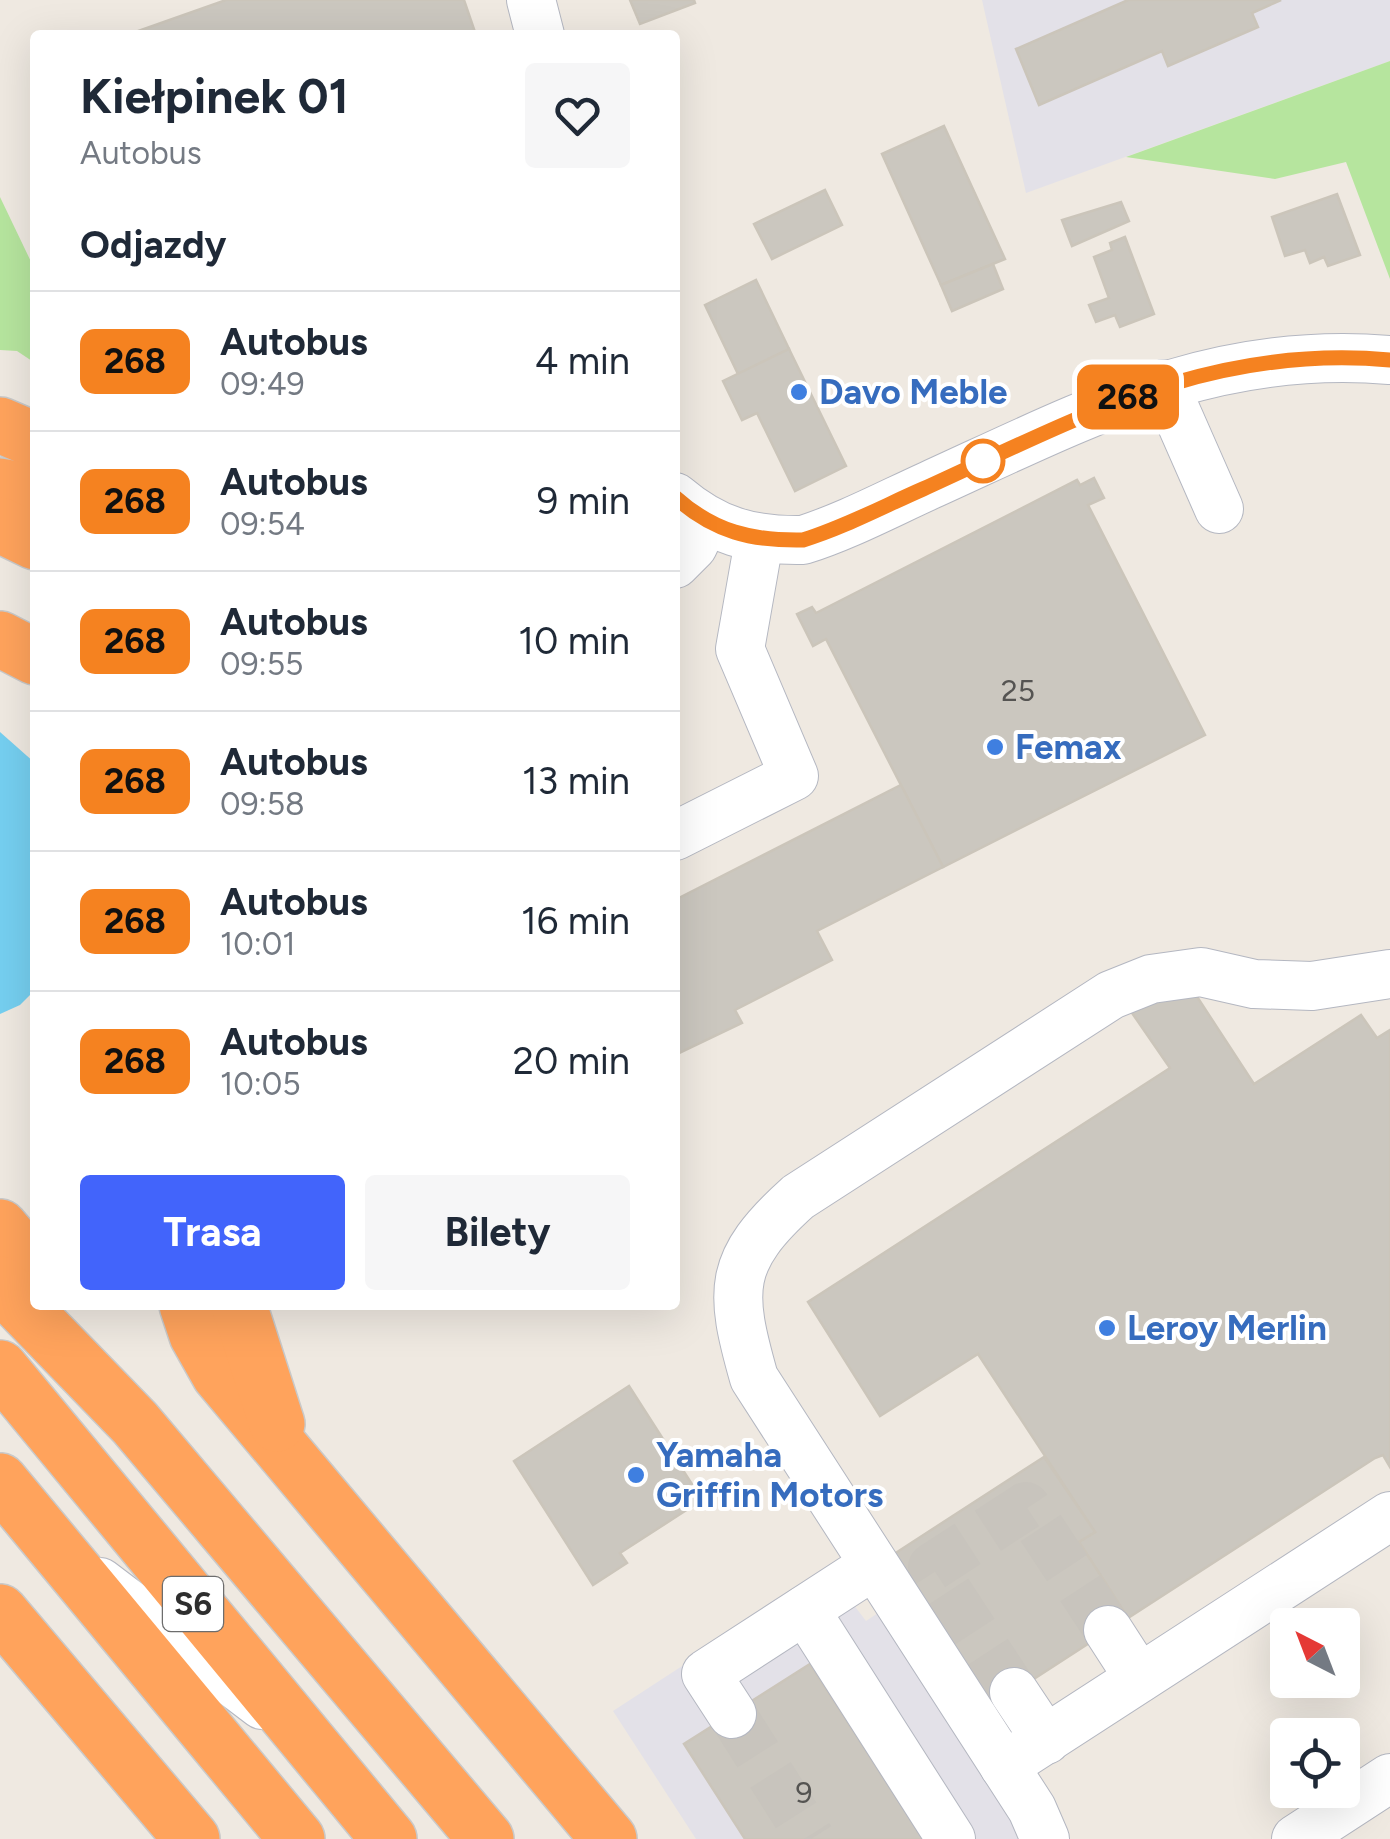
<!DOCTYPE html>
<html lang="pl">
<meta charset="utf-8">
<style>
:root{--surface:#fff;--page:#f6f6f7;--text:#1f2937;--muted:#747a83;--line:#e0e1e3;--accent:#4264fb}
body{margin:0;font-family:Figtree,sans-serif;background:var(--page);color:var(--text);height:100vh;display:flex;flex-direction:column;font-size:38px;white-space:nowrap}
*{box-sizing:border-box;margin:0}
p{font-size:32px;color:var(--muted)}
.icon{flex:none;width:55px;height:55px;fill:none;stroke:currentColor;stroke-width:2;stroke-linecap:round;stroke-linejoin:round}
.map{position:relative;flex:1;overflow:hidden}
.details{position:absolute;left:30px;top:30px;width:650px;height:1280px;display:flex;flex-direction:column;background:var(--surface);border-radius:10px;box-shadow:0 10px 40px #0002}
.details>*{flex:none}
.badge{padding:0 20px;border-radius:15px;font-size:35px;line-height:65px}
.needle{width:65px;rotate:318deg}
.buttons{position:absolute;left:1270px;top:1608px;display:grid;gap:20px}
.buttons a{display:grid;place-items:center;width:90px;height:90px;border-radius:10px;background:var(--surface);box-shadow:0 10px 40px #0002;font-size:50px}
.map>.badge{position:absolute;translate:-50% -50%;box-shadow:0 0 0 5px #fff}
h2{padding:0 50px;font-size:38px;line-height:90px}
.round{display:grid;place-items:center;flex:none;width:105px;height:105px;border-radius:10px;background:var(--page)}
.head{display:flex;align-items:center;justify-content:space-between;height:170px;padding:0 50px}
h1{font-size:48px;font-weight:700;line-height:75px}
.primary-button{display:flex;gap:20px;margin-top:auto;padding:20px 50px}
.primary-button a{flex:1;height:115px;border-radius:10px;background:var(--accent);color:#fff;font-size:40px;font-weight:700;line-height:115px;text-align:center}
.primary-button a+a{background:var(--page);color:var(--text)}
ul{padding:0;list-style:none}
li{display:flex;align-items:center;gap:30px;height:140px;padding:0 50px;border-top:2px solid var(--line)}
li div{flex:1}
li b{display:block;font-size:38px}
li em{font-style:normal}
li .badge{min-width:110px;font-weight:700;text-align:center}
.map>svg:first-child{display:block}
.industrial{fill:#e3e1e8}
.green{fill:#b6e59e}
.water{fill:#75cff0}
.building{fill:#cbc7bf;stroke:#cbc5ba;stroke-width:2.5}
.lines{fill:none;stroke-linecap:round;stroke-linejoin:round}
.minor-tunnel{stroke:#c8c4bd;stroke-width:48;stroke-dasharray:48 24;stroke-linecap:butt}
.minor-casing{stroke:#b4b7c1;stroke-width:50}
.highway-casing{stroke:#c9c9c9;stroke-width:58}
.minor{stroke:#fff;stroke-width:48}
.highway{stroke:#ffa35c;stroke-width:55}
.line-casing{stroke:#fff;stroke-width:22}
.line{stroke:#f58220;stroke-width:15}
.shop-dot{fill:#3f7fe0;stroke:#fff;stroke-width:4}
.stop-dot{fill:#fff;stroke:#f58220;stroke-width:5}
.labels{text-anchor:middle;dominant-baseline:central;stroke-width:8;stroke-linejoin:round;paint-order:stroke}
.number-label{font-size:30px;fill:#555452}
.shield{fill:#fff;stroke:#6d6d6d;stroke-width:2.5}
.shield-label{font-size:32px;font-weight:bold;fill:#2e2e2e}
.shop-label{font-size:35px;font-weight:bold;fill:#366cbe;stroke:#fff;text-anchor:start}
</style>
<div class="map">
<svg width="1390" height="1839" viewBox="0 0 1390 1839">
<rect width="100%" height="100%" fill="#efe9e1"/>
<g class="industrial">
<path d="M982 0H1390V61L1026 193Z"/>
<path d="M828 1571 866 1621 878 1613 1009 1810 1018 1839H696L613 1711Z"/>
</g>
<g class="green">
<path d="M1390 61V279L1346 162 1275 179 1126 157Z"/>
<path d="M0 197 35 270V363L17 351 0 350Z"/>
</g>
<path class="water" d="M0 732 35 763V990L20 1005 0 1014Z"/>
<g class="building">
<path d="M226 0H464L476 35H127Z"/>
<path d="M630 0H694L695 3 640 24Z"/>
<path d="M1128 0H1281L1252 13 1258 27 1168 66 1162 51 1039 105 1016 49Z"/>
<path d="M944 126 1005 259 941 285 882 154Z"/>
<path d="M825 190 842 225 772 259 754 224Z"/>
<path d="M1337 194 1360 255 1328 266 1324 257 1310 263 1305 250 1285 256 1272 217Z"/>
<path d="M1121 202 1129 221 1072 246 1062 220Z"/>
<path d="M1125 237 1154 314 1120 327 1115 315 1096 322 1089 305 1109 298 1094 257 1112 250 1110 243Z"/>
<path d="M993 264 1003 289 952 311 941 285Z"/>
<path d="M756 280 789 349 738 374 705 305Z"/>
<path d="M789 349 846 466 795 491 757 413 742 420 723 381Z"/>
<path d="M1094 478 1104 498 1088 505 1205 735 943 867 826 639 813 646 797 614 812 607 816 613 1077 480 1080 485Z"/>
<path d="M901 785 943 867 817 931 832 960 735 1010 742 1023 675 1055V900Z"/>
<path d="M1192 989 1254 1084 1361 1015 1377 1038 1390 1030V1467L1383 1455 1375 1458 1128 1618 1079 1542 1095 1532 978 1354 880 1416 808 1302 1170 1068 1130 1010Z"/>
<path d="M629 1386 702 1500 620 1553 627 1563 593 1585 514 1461Z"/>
<path d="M1044 1457 1095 1532 1079 1542 1128 1618 992 1706 894 1554Z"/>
<path d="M810 1664 923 1839H745L684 1744Z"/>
</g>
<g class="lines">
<g class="minor-tunnel">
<path d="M1014 1692 932 1567 1026 1506 1108 1630"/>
<path d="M732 1714 811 1839"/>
</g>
<g class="minor-casing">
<g id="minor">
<path d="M531 0 540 35"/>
<path d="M1164 384 1219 509"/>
<path d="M675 497C715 531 751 541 803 540 847 526 888 504 930 485 1086 414 1212 345 1390 360"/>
<path d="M675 564 693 546 704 523"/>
<path d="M675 836 794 776 740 649 759 541"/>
<path d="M100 1582 262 1705"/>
<path d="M805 1610 951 1839"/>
<path d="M1108 1630 1139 1678"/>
<path d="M1014 1692 1046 1740"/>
<path d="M732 1714 706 1674 874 1565"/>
<path d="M1004 1766 1390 1516"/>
<path d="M1045 1839 1032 1809 754 1378C729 1290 727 1261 798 1197L1111 995 1151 979 1201 972 1254 984 1312 986 1390 974"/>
<path d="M1296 1839 1390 1778"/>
</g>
</g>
<g class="highway-casing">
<g id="highway">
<path d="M0 425 35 440"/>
<path d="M0 486 35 492"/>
<path d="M0 525 35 542"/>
<path d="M0 639 35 657"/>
<path d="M0 1227 35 1268"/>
<path d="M0 1284 135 1423 486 1839"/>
<path d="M187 1305 197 1335 219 1374 609 1839"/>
<path d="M239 1305 277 1424"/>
<path d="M0 1368 389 1839"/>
<path d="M0 1481 297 1839"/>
<path d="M0 1612 192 1839"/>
</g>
</g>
<use href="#minor" class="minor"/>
<use href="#highway" class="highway"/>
</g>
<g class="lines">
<g class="line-casing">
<path id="line" d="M675 497C714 532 752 541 803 540 845 527 884 506 923 489 1081 417 1210 344 1390 360"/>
</g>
<use href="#line" class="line"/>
</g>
<g class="shop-dot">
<circle cx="799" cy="392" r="10"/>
<circle cx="995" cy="747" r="10"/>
<circle cx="1107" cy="1328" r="10"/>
<circle cx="636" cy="1475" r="10"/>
</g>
<circle class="stop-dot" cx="983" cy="461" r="20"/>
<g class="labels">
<g class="number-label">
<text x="1018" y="690">25</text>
<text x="804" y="1792">9</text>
</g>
<rect class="shield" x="163" y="1577" width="60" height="54" rx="8"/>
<g class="shield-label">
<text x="193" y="1604">S6</text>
</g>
<g class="shop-label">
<text x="819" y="392">Davo Meble</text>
<text x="1015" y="747">Femax</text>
<text x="1127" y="1328">Leroy Merlin</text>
<text x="656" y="1455">Yamaha<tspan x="656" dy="40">Griffin Motors</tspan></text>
</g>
</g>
</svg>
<div class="buttons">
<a><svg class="needle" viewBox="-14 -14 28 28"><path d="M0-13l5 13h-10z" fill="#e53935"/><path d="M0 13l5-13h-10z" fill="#747a83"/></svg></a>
<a><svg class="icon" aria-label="locate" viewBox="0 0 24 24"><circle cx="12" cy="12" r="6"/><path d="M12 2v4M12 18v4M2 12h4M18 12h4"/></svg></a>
</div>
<b class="badge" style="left:1128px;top:397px;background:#f58220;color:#111">268</b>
<section class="details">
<div class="head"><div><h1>Kiełpinek 01</h1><p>Autobus</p></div><a class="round"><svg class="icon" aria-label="heart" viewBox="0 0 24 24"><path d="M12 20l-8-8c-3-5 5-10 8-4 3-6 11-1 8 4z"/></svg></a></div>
<h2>Odjazdy</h2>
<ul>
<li><span class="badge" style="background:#f58220;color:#111">268</span><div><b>Autobus</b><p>09:49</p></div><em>4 min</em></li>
<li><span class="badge" style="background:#f58220;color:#111">268</span><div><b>Autobus</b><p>09:54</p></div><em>9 min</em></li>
<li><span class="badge" style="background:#f58220;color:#111">268</span><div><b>Autobus</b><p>09:55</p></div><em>10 min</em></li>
<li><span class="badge" style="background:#f58220;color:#111">268</span><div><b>Autobus</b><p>09:58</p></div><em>13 min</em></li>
<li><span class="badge" style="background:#f58220;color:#111">268</span><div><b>Autobus</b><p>10:01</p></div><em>16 min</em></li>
<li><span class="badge" style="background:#f58220;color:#111">268</span><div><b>Autobus</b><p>10:05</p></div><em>20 min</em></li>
</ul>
<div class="primary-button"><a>Trasa</a><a>Bilety</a></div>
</section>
</div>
